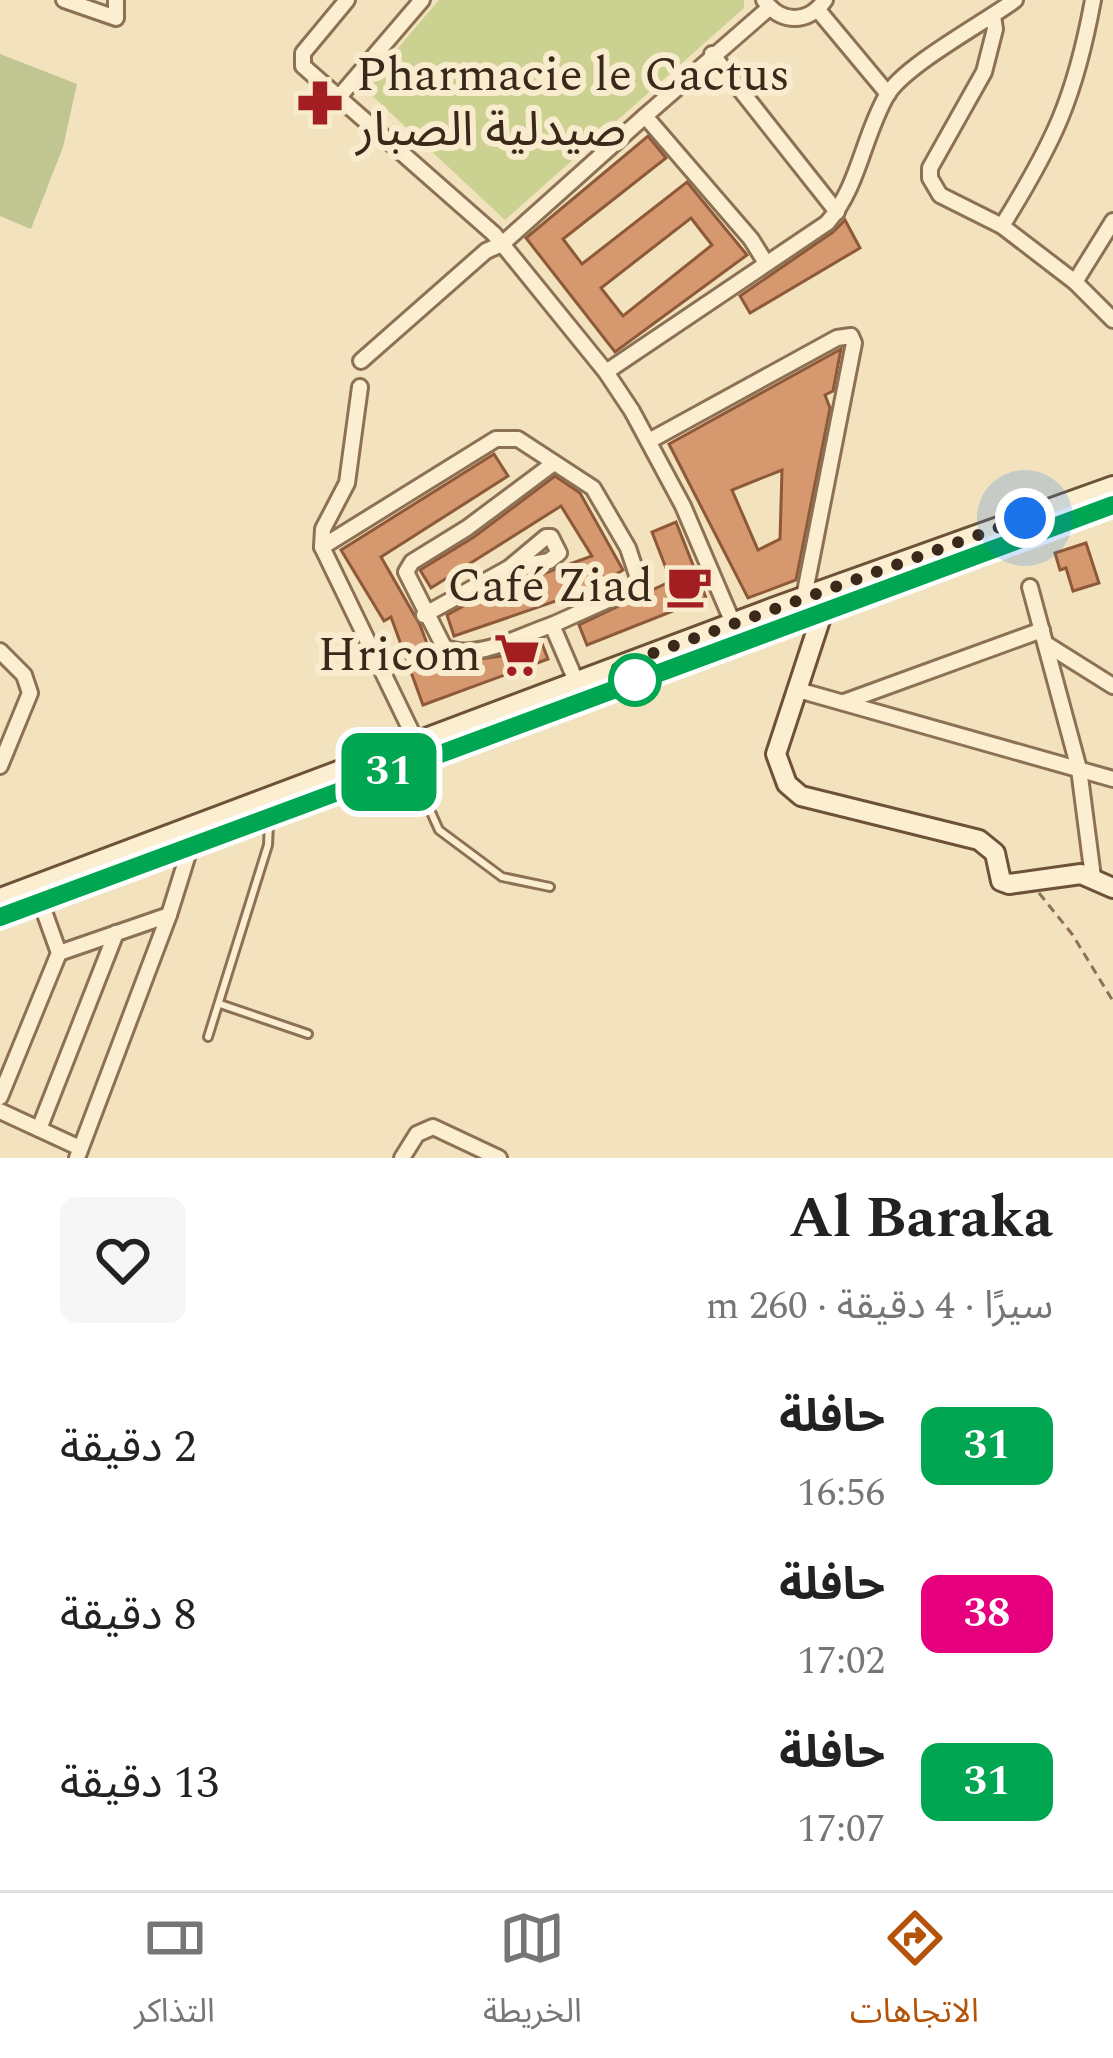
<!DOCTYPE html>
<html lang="ar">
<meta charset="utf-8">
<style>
:root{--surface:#fff;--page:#f6f6f6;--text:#222;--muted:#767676;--line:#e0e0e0;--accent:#b45309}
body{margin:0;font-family:Spectral,"Noto Sans Arabic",serif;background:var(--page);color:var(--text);direction:rtl;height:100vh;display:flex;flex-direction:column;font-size:45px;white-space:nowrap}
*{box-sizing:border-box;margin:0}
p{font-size:39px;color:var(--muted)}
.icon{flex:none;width:66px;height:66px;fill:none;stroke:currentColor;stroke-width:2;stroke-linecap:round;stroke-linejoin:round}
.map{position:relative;height:1158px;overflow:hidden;direction:ltr}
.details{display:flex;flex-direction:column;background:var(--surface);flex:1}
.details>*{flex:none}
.badge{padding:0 24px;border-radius:18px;font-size:42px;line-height:78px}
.you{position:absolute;width:60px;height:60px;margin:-30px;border:9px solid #fff;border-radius:50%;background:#1a73e8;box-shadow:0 0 0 18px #1a73e833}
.map>.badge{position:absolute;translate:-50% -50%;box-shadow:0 0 0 6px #fff}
.round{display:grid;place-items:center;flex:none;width:126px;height:126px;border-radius:18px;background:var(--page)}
.summary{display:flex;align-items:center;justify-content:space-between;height:204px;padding:0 60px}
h1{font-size:57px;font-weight:700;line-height:90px}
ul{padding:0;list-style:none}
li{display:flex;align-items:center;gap:36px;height:168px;padding:0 60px}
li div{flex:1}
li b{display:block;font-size:45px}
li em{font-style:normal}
li .badge{min-width:132px;font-weight:700;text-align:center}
.tab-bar{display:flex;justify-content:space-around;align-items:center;height:168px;border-top:3px solid var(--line);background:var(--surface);font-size:33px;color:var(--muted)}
.tab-bar a{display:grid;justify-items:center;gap:6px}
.tab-bar .selected{color:var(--accent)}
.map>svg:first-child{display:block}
.green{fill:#cbd190}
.cemetery{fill:#c0c591}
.building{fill:#d5986f;stroke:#8e5938;stroke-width:3;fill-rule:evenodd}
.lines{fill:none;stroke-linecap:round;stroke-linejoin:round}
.lane-casing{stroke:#8c7154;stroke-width:12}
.street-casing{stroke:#8c7154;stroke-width:20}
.secondary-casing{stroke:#6e5238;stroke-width:24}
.path{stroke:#8c7154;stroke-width:3;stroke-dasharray:9 6;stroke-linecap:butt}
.lane{stroke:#fcefd1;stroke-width:6}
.street{stroke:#fcefd1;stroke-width:14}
.secondary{stroke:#fcefd1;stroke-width:18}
.line-casing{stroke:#fff;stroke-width:27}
.line{stroke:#00a651;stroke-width:18}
.walk{stroke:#3a291b;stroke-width:12;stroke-dasharray:0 21.6}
.stop-dot{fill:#fff;stroke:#00a651;stroke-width:6}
.labels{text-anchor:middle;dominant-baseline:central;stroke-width:12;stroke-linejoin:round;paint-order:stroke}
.poi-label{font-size:48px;fill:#3a291b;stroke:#f9ecce;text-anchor:end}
</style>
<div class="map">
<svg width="1113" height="1158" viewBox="0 0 1113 1158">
<rect width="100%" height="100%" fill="#f2e2bd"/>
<path class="green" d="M439 0H744V8L505 220 364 88Z"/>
<path class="cemetery" d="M0 54 77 84 63 147 31 229 0 216Z"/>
<g class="building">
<path d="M648 136 666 158 563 239 582 264 687 182 747 255 615 352 526 238ZM691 218 712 245 623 316 601 288Z"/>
<path d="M845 220 860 248 750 313 740 296 833 232Z"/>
<path d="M841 349 833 391 825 395 830 408 796 580 748 598 669 444ZM782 470 780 539 758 550 732 490Z"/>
<path d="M494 454 508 476 381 557 420 625 437 670 459 662 501 656 541 641 548 659 423 705 391 617 384 621 341 550Z"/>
<path d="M555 476 580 493 623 570 594 588 454 636 447 615 482 596 592 556 561 506 431 588 420 570 474 537Z"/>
<path d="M676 522 706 598 587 645 579 625 671 581 652 532Z"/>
<path d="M1086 543 1099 583 1073 591 1066 568 1060 570 1055 553Z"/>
</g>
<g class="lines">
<g class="lane-casing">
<g id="lane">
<path d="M411 768 439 830 502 877 550 887"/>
<path d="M220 1004 308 1034"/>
<path d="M208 1037 268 845 269 823"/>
</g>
</g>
<g class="street-casing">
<g id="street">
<path d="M64 0 116 18V0"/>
<path d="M347 0 303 53V66L494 234 606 372 632 411 683 506 733 623"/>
<path d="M764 0C781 24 808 24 825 0"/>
<path d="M818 10 888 94"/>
<path d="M993 16 995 29 984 72 930 168V178L940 195 1002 226 1075 282 1113 320"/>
<path d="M712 54 837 212"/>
<path d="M339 97 422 0"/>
<path d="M1002 226C1054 142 1075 98 1093 0"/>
<path d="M766 263 751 239 645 116 769 8"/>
<path d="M1075 282 1113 221"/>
<path d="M361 361 486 251 502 244 645 116"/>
<path d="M606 372 827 223C859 187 863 136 887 95 905 65 984 23 1015 0"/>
<path d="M649 441 837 338 851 336 854 343 804 597"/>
<path d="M554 463 467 528 412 562 406 572 444 647C475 662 521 635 552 625L576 681"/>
<path d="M322 547 323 529 347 483 360 387"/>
<path d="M1030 587 1079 769 1093 877"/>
<path d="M424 615 509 568 546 537H551L559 553 549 561 509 568"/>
<path d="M1046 644 1113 686"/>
<path d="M0 651 24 675 30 693 0 766"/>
<path d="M798 690 1113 779"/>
<path d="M844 702 1042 630"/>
<path d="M416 741 322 547 496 439H518L593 488 628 548 639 581 630 590 552 625"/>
<path d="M59 953 169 915"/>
<path d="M0 1097 59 953 41 903"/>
<path d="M0 1111 80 1148"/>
<path d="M39 1129 116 933"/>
<path d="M77 1158 169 915 190 848"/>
<path d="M402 1158 417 1134 433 1127 499 1158"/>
</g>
</g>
<g class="secondary-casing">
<g id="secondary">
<path d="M823 611 776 754 787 784 801 796 979 840 995 853 1001 881 1009 884 1081 874 1113 888"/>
<path d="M0 898 772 608 1113 486"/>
<path d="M0 917 1113 505"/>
</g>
</g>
<path class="path" d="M1039 893 1072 934 1113 1001"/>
<use href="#lane" class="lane"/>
<use href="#street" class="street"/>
<use href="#secondary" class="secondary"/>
</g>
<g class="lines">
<g class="line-casing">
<path id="line" d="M0 917 1113 505"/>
</g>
<use href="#line" class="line"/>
<path class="walk" d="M635 680 615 667 1025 518"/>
</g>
<defs>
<g id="pharmacy-bare" transform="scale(3.6)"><path d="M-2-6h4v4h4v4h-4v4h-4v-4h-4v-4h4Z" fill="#a21e21" stroke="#f9ecce" stroke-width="2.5" paint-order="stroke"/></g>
<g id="cafe-bare" transform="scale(3.6)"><path d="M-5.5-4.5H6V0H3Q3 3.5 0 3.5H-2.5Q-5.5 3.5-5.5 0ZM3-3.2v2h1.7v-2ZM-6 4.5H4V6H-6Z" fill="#a21e21" stroke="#f9ecce" stroke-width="2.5" paint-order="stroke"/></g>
<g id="supermarket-bare" transform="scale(3.6)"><path d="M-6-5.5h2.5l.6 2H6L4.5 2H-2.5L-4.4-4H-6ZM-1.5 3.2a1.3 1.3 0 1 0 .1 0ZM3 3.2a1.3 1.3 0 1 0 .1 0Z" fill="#a21e21" stroke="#f9ecce" stroke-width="2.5" paint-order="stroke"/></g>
</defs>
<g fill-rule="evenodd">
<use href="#pharmacy-bare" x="320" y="103"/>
<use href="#cafe-bare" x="689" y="586"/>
<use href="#supermarket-bare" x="517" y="655"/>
</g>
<circle class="stop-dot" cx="635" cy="680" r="24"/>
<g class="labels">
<g class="poi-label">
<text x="356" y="75" text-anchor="start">Pharmacie le Cactus<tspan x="356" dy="55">صيدلية الصبار</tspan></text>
<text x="653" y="586">Café Ziad</text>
<text x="481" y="655">Hricom</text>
</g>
</g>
</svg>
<div class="you" style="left:1025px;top:518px"></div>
<b class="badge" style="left:389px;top:772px;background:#00a651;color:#fff">31</b>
</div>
<section class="details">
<div class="summary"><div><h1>Al Baraka</h1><p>سيرًا · 4 دقيقة · 260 m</p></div><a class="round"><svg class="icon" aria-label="heart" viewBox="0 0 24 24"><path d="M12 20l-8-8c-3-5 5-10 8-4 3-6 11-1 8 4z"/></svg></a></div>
<ul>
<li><span class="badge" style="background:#00a651;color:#fff">31</span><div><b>حافلة</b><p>16:56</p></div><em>2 دقيقة</em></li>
<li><span class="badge" style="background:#e6007e;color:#fff">38</span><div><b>حافلة</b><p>17:02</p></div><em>8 دقيقة</em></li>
<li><span class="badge" style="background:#00a651;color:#fff">31</span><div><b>حافلة</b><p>17:07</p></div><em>13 دقيقة</em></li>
</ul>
</section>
<nav class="tab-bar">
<a class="selected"><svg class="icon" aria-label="directions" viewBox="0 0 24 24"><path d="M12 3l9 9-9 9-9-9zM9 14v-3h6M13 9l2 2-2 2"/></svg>الاتجاهات</a>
<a><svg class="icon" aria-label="map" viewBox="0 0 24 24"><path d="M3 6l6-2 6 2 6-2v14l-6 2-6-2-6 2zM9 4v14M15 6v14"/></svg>الخريطة</a>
<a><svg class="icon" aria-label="tickets" viewBox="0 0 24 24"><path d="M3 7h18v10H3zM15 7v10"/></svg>التذاكر</a>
</nav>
